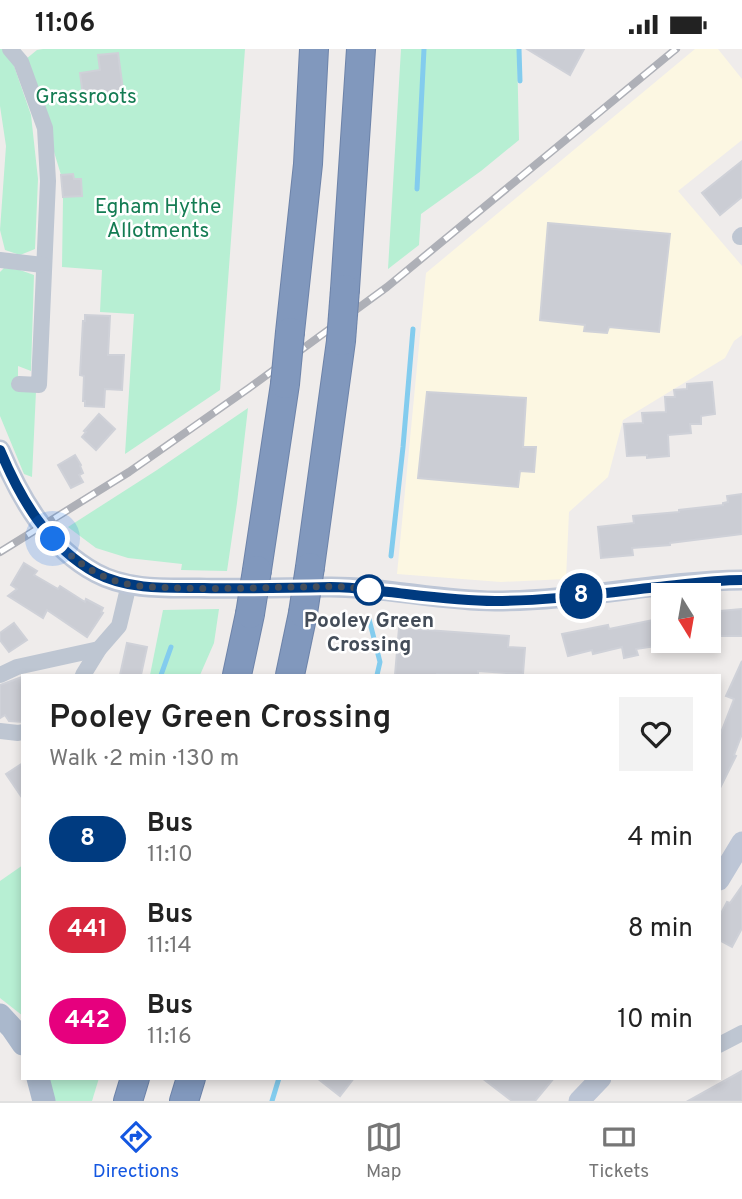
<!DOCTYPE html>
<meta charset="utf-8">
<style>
:root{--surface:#fff;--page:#f2f2f2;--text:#222;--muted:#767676;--line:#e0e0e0;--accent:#1457e1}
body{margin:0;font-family:Overpass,sans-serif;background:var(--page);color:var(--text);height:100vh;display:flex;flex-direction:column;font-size:26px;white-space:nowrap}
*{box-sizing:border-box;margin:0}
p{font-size:23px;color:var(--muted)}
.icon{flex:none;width:38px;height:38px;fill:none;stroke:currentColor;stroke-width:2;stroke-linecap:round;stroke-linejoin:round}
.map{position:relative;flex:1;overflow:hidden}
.panel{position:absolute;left:21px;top:625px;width:700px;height:406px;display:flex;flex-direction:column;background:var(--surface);border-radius:0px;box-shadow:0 4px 10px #0003}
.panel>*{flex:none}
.badge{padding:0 14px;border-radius:23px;font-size:24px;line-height:46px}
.needle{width:46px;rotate:169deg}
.buttons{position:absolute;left:651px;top:534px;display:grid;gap:14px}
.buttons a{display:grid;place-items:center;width:70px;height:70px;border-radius:0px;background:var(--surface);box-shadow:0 4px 10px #0003;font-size:35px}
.you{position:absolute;width:35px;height:35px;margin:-18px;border:5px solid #fff;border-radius:50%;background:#1a73e8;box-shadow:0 0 0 10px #1a73e833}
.map>.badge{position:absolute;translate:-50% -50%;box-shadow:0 0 0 4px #fff}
.round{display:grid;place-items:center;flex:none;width:74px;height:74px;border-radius:0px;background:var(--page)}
.headline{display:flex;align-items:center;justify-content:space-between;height:119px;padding:0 28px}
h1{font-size:33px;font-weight:600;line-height:52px}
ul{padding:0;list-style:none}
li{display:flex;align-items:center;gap:21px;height:91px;padding:0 28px}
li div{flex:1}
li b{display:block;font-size:26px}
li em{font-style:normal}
li .badge{min-width:77px;font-weight:700;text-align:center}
.status{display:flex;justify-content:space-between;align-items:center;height:49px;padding:0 35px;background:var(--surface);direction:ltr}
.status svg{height:19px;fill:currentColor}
.tab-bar{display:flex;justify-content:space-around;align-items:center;height:98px;border-top:2px solid var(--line);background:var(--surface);font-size:19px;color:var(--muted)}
.tab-bar a{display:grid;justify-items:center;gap:4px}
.tab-bar .current{color:var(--accent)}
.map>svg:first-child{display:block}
.commercial{fill:#fcf7e2}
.green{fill:#b7efd3}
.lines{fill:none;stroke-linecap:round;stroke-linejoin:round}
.stream{stroke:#83ccee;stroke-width:5}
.building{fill:#cbcdd4;stroke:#cfd1d8;stroke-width:2}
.highway-casing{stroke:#6d83a9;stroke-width:30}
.street{stroke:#bec6d2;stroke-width:16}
.secondary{stroke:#bdc6d6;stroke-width:21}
.primary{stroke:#aab8cc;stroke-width:23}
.highway{stroke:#8198bd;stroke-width:28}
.rail-casing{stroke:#aeb0b7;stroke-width:8}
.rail{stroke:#fff;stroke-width:5;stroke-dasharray:16;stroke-linecap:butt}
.highway-bridge-casing{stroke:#6d83a9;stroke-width:30;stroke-linecap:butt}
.highway-bridge{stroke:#8198bd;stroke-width:28}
.line-casing{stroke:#fff;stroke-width:16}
.line{stroke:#003b80;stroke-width:10}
.walk{stroke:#444d59;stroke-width:7;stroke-dasharray:0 12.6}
.stop-dot{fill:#fff;stroke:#003b80;stroke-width:3.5}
.labels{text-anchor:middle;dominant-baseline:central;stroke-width:5;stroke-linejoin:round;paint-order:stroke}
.park-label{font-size:21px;fill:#147c53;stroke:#fff}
.stop-label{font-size:21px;font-weight:bold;fill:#444d59;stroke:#fff}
</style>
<div class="status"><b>11:06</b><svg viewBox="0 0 49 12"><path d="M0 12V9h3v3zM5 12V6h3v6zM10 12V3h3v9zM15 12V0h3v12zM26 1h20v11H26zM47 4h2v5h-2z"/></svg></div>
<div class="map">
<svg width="742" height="1052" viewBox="0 0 742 1052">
<rect width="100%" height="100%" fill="#efeceb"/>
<path class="commercial" d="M695 0H718L742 30V91L678 142 742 217V286L734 292 725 309 623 371 608 428 569 463 566 530 501 533 397 525 426 224Z"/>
<g class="green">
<path d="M0 0H3L12 11 31 66 38 130 35 200 20 206 5 201 0 181 6 97 0 57Z"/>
<path d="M43 0H245L220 341 125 405 134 265 100 263 102 221 62 218 63 150 61 126 26 10 37 1Z"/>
<path d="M401 0H517L519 91 481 122 421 165 419 196 388 220Z"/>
<path d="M4 219 20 221 34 226 31 322 18 317V342H36L32 428 24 425 0 367V223Z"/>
<path d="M248 359 237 454 227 522 181 521 182 515 128 509 96 499 68 478 157 421Z"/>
<path d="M219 560 214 594 200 626H150L163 561Z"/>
<path d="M23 816V967L0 949V832Z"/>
<path d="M48 1029H99L92 1052H55Z"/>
</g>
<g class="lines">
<g class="stream">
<path d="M519 0 520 32"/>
<path d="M417 140 424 0"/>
<path d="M391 507 403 398 413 280"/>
<path d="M369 570 380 613 377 626"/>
<path d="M161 626 171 598"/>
<path d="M272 1052 279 1029"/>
</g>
</g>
<g class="building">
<path d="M527 0H584L570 26Z"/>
<path d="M118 4 124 48 84 54 80 24 100 21 98 6Z"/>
<path d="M742 112V148L720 166 702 144Z"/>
<path d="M73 125 74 130H81L82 147 63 148 61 126Z"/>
<path d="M548 174 670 185 659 283 609 278 607 284 584 282 585 276 540 271Z"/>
<path d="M85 266 110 267 108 306H124L122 341 105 340 104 358 85 357V352H83L84 327 80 326 83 272H85Z"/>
<path d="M712 333 715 365 701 367V375H690L691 384 668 386 669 407 647 409V406L627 407 624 375 643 374 642 364 666 363 665 348H675L674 341 687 340V335Z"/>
<path d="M427 343 526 349 523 398H536L534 423 520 422 518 438 418 429Z"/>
<path d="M99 365 115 380 96 401 82 388 86 383 84 382Z"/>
<path d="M75 406 81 416 80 417 83 424 79 426 83 433 71 439 58 416Z"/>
<path d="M742 445V485L670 494V496L632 499 633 506 601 509 598 478 634 474 633 467 679 463V461L723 456V454L728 453 727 447Z"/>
<path d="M24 514 37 522 34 526 58 540 60 537 85 553 86 550 103 559 101 563 103 564 87 588 47 561 43 569 8 547 17 540 11 536Z"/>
<path d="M742 560V587H709V563Z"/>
<path d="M663 569V596L636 600 638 606 624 609 622 598 593 605 592 601 568 607 562 585 608 576 609 580Z"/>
<path d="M14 574 27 591 9 603 0 591V584Z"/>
<path d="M399 579 509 587 508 598 525 599 523 625 478 622V626L437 625V626H395Z"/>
<path d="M127 594 147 598 141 626H120Z"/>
<path d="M742 612V685L734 706 736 707 719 741V689L734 650 726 647Z"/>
<path d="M22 628 23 673 9 672 5 666 0 669V636Z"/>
<path d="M23 714V750L6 725Z"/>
<path d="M742 837V879L732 898 719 891V868L727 853 730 854Z"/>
<path d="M742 1022V1052H688Z"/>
<path d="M317 1029H354L340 1047Z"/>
<path d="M482 1029H554L535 1052H512Z"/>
</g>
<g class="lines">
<g class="highway-casing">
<g id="highway">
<path d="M345 240 361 0"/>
<path d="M290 283 308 115 314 0"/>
<path d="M310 518 341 292"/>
<path d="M257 521 285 335"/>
<path d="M237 626 250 565"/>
<path d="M290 626 303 564"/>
<path d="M128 1052 135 1029"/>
<path d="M184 1052 191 1029"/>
</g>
</g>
<g class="street">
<path d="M10 0 21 13 45 79 48 132 39 336 19 335"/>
<path d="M740 188 742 186"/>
<path d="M0 211 43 216"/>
<path d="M0 626 17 618 99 600"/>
<path d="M83 626 99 600 119 577 129 535"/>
<path d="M0 682 18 684 23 683"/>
<path d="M719 996 742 984"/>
</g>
<g class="secondary">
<path d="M0 401C20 449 48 498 96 524 127 541 164 539 199 539 241 540 284 539 326 538 382 537 438 552 495 552 578 552 659 532 742 531"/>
<path d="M719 831 742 793"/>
<path d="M579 1052 601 1029"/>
</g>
<g class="primary">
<path d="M0 966 12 979 23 995"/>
<path d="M38 1029 44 1052"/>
</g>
<use href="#highway" class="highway"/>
<g class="rail-casing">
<path id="rail" d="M0 503 129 423 249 339 387 238 676 0"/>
</g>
<use href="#rail" class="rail"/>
<g class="highway-bridge-casing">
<g id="highway-bridge">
<path d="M341 292 345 240"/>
<path d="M285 335 290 283"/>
<path d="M303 564 310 518"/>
<path d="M250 565 257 521"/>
</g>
</g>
<use href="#highway-bridge" class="highway-bridge"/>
</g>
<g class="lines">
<g class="line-casing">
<path id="line" d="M0 401C20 449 48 498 96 524 128 541 168 539 204 539 247 540 289 539 331 538 351 538 370 541 389 543 424 547 459 552 495 552 549 552 603 544 658 538 686 535 714 531 742 531"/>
</g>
<use href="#line" class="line"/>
<path class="walk" d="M53 490C69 506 88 522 110 530 130 538 153 538 174 539 214 540 254 539 293 538 319 538 344 536 369 541"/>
</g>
<circle class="stop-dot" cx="369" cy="541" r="14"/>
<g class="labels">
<g class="park-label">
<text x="86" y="48">Grassroots</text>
<text x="158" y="158">Egham Hythe<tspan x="158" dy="24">Allotments</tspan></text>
</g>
<g class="stop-label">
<text x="369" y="572">Pooley Green<tspan x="369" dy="24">Crossing</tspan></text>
</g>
</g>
</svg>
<div class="buttons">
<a><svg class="needle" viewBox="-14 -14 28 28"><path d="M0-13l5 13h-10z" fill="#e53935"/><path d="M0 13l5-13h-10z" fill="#767676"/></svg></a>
</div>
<div class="you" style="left:53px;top:490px"></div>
<b class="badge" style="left:581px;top:547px;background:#003b80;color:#fff">8</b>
<section class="panel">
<div class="headline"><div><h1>Pooley Green Crossing</h1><p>Walk · 2 min · 130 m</p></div><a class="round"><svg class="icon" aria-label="heart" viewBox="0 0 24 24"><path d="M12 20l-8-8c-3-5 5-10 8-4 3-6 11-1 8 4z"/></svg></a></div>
<ul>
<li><span class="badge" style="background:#003b80;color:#fff">8</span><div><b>Bus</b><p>11:10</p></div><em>4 min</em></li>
<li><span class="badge" style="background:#d7263d;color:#fff">441</span><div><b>Bus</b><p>11:14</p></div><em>8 min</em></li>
<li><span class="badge" style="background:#e6007e;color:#fff">442</span><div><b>Bus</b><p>11:16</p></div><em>10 min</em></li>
</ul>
</section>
</div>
<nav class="tab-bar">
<a class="current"><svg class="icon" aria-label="directions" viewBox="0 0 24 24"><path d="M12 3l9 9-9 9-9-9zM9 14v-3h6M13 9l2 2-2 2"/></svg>Directions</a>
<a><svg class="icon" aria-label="map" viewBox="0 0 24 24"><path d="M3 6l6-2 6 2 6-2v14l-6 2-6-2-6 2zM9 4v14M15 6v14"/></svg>Map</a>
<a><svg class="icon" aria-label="tickets" viewBox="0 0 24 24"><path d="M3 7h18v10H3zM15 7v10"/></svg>Tickets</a>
</nav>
